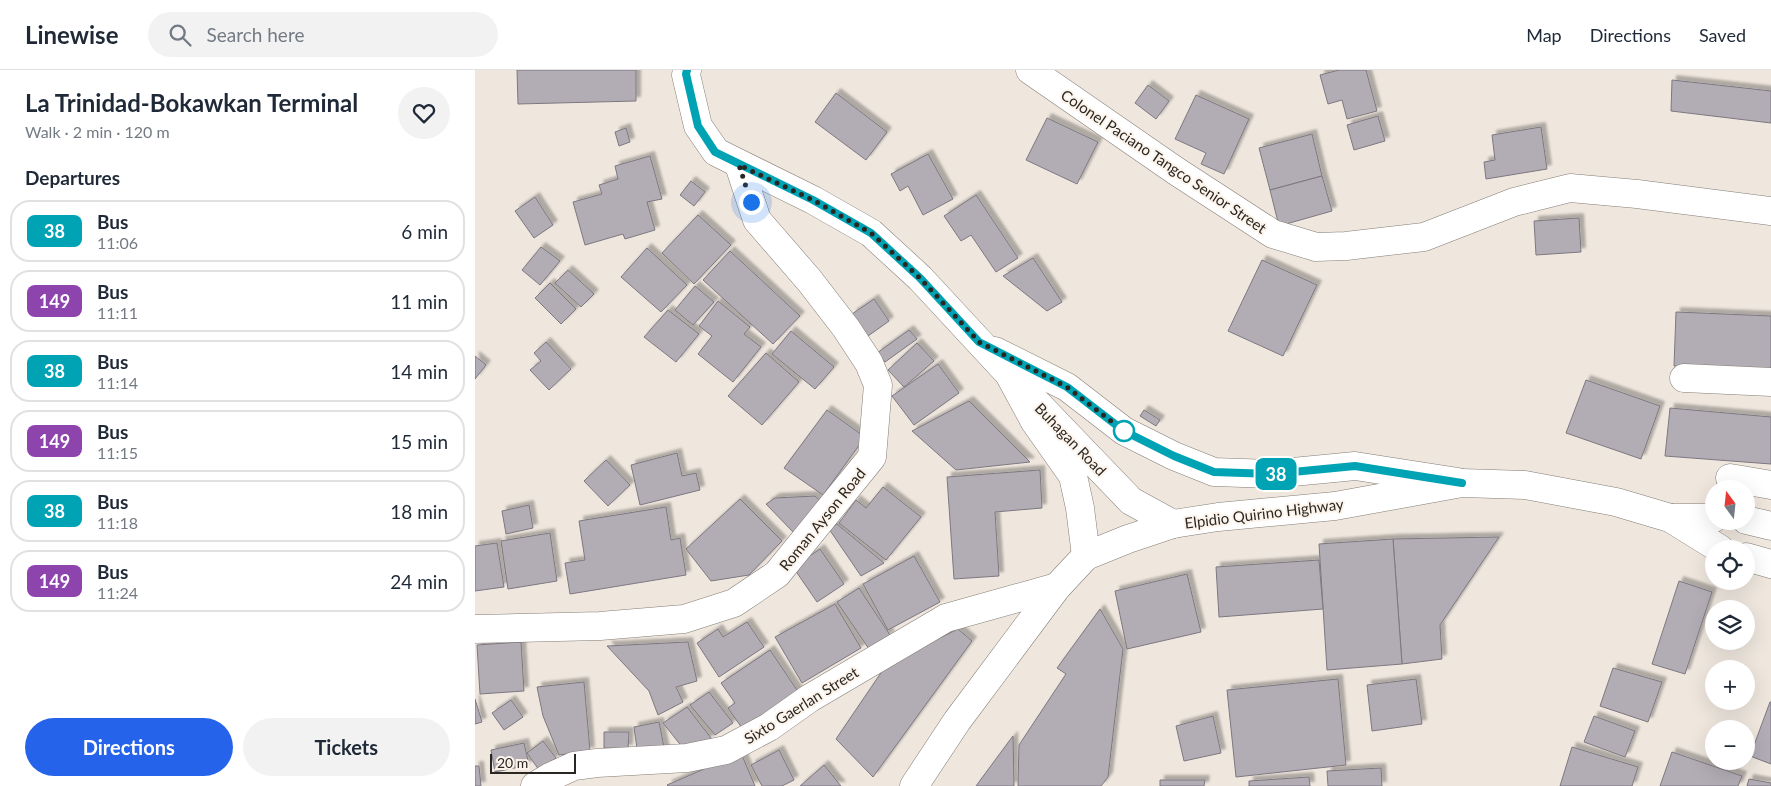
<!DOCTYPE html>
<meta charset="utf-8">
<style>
:root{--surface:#fff;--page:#f2f2f3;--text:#1f2937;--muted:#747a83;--line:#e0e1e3;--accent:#2563eb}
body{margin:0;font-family:Lato,sans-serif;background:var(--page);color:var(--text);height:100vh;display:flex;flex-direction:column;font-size:19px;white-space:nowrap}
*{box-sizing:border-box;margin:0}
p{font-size:16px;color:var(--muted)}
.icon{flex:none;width:28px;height:28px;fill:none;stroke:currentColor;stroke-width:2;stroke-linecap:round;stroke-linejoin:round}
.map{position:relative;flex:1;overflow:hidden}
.sheet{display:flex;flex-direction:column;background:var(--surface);width:475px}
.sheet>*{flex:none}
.badge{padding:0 10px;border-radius:8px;font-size:18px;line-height:32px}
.needle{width:32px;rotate:345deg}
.buttons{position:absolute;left:1230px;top:410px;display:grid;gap:10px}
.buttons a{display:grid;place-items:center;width:50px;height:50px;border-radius:50%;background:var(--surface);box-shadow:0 5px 20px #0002;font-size:25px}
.scale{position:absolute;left:15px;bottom:12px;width:86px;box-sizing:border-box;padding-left:5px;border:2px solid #2a2723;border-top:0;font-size:14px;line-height:18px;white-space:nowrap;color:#2a2723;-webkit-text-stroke:4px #fcf4eb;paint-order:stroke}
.you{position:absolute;width:25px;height:25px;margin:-12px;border:4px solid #fff;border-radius:50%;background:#1a73e8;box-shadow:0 0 0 8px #1a73e833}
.map>.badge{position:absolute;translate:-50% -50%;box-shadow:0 0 0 2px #fff}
h2{padding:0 25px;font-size:19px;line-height:45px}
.round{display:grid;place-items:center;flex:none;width:52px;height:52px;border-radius:26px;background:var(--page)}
.head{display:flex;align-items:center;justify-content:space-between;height:85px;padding:0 25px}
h1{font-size:24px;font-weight:700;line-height:38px}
.action{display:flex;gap:10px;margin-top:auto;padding:10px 25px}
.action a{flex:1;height:58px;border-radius:30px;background:var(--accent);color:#fff;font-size:20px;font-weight:700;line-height:58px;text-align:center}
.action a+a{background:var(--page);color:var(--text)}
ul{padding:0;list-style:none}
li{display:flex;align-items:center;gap:15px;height:62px;margin:0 10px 8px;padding:0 15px;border:2px solid var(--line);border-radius:20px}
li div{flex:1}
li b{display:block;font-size:19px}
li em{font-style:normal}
li .badge{min-width:55px;font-weight:700;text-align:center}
header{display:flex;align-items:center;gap:30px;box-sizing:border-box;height:70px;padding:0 25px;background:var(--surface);border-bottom:1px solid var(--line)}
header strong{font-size:24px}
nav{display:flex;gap:28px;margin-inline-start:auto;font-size:18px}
.search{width:350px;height:45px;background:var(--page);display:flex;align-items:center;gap:12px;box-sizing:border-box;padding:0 18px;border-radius:28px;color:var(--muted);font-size:19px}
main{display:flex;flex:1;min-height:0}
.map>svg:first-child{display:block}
.building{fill:#b2acb5;stroke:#7d7880;filter:url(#shadow)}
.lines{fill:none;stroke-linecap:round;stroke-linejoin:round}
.minor-casing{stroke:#847d75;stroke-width:29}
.tertiary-casing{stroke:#847d75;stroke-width:29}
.primary-casing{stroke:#847d75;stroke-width:29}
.trunk-casing{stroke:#847d75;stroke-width:29}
.minor{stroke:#fff;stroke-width:28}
.tertiary{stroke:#fff;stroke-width:28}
.primary{stroke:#fff;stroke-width:28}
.trunk{stroke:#fff;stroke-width:28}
.line-casing{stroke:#fff;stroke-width:11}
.line{stroke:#00a3b4;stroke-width:8}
.walk{stroke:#2a2723;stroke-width:5;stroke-dasharray:0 9}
.stop-dot{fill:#fff;stroke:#00a3b4;stroke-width:2.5}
.labels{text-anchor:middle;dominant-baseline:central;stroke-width:4;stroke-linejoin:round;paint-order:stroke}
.street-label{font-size:15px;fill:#2a2723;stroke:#fcf4eb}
</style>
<header>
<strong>Linewise</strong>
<div class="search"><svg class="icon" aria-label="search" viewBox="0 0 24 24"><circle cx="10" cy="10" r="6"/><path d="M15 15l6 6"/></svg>Search here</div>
<nav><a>Map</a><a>Directions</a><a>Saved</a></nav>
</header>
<main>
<section class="sheet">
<div class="head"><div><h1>La Trinidad-Bokawkan Terminal</h1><p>Walk · 2 min · 120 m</p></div><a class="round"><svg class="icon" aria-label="heart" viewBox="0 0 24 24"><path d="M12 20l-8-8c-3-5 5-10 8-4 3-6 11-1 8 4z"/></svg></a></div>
<h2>Departures</h2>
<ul>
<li><span class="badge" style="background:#00a3b4;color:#fff">38</span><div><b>Bus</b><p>11:06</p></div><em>6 min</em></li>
<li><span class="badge" style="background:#8e44ad;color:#fff">149</span><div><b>Bus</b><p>11:11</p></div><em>11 min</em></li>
<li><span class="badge" style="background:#00a3b4;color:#fff">38</span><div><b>Bus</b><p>11:14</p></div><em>14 min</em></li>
<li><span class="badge" style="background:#8e44ad;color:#fff">149</span><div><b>Bus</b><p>11:15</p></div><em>15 min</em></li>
<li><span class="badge" style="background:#00a3b4;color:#fff">38</span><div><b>Bus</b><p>11:18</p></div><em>18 min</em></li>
<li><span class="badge" style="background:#8e44ad;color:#fff">149</span><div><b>Bus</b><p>11:24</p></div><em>24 min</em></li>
</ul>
<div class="action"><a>Directions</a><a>Tickets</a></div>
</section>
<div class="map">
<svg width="1296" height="716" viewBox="0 0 1296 716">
<defs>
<filter id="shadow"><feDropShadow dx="4.5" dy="-4.5" stdDeviation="1" flood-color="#0004"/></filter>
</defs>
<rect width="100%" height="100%" fill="#efe7de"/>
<g class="building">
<path d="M42 0H161V31L43 34Z"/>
<path d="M864 0H891L902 41 872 49 867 30 853 34 845 5Z"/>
<path d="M1197 10 1296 21V53L1196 41Z"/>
<path d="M673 15 694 31 681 49 660 33Z"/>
<path d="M361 23 412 62 391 90 340 52Z"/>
<path d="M721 25 774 49 749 104 726 94 731 83 700 69Z"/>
<path d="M903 46 910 71 879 80 872 55Z"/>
<path d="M572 48 623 72 602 114 551 90Z"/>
<path d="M1066 57 1072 99 1011 109 1009 92 1020 90 1017 65Z"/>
<path d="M151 58 155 72 144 76 140 62Z"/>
<path d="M837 64 847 106 795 120 784 78Z"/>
<path d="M453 84 478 129 448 145 433 116 425 121 416 104Z"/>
<path d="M175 86 187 129 172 132 180 160 150 169 148 164 110 175 98 132 127 124 124 115 143 109 140 96Z"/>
<path d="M847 106 857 141 804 156 795 120Z"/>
<path d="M216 111 230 122 219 136 205 125Z"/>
<path d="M501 125 543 188 521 202 496 165 486 171 469 146Z"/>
<path d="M60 127 78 155 59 168 40 141Z"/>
<path d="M223 145 256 175 219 214 187 183Z"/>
<path d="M1104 148 1106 182 1061 185 1059 151Z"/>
<path d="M66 177 85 191 65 215 47 200Z"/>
<path d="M172 178 212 215 186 242 146 207Z"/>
<path d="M255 181 325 246 298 274 228 210Z"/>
<path d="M558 188 587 232 572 241 528 206Z"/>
<path d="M787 190 842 215 808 286 753 261Z"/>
<path d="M93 200 119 224 106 237 80 213Z"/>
<path d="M75 213 101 239 86 254 60 228Z"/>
<path d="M220 216 239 232 218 255 200 240Z"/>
<path d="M399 229 414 251 393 266 377 244Z"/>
<path d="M243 231 275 257 269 264 286 277 258 312 223 284 237 266 224 256Z"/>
<path d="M193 240 224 264 201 292 169 267Z"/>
<path d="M1201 242 1296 246V301L1199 296Z"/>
<path d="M434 260 442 269 410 292 402 283Z"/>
<path d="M316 261 359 297 340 319 297 284Z"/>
<path d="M71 272 96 299 74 320 55 300 66 291 59 283Z"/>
<path d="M442 273 459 291 429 317 413 300Z"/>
<path d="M291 283 324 312 287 355 253 326Z"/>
<path d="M0 286 11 295 0 309Z"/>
<path d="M463 294 484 323 439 355 417 326Z"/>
<path d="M1111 310 1185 336 1166 389 1091 363Z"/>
<path d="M494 331 555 392 481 400 437 361Z"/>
<path d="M1195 338 1296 347V394L1190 386Z"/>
<path d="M352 340 390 367 348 425 309 398Z"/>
<path d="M669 340 685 350 681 356 665 346Z"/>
<path d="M202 383 207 406 221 403 225 420 165 435 156 395Z"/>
<path d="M131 390 155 415 133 436 109 411Z"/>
<path d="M565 400 567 438 520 442 524 506 479 509 472 407Z"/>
<path d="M408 417 446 447 411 490 364 453 381 430 391 438Z"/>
<path d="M340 426 349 434 320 464 291 434 300 428Z"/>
<path d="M265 429 307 471 274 505 236 511 211 479Z"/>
<path d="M54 435 58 458 31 464 27 441Z"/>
<path d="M191 437 196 470 205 468 211 505 95 524 90 493 110 490 104 451Z"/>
<path d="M362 454 409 493 386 506 354 459Z"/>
<path d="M75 463 82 511 33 519 26 471Z"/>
<path d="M1024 467 965 555 967 589 927 594 918 469Z"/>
<path d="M918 469 927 594 852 600 844 474Z"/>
<path d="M22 473 29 517 0 521V476Z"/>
<path d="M345 479 369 514 342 532 318 497Z"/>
<path d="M439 486 465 532 413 560 388 514Z"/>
<path d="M844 490 848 539 744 547 741 497Z"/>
<path d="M712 504 726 562 652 579 640 521Z"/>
<path d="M1204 511 1237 522 1210 604 1177 594Z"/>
<path d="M384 518 415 565 394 579 362 532Z"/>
<path d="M360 534 386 578 327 613 300 567Z"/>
<path d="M625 539 648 579 633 707 626 716H543L544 675 591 604 582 598Z"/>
<path d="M272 552 289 577 244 607 222 573 243 559 248 567Z"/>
<path d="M483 559 497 571 398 707 361 669 412 594Z"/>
<path d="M46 572 49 621 5 624 2 575Z"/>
<path d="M213 572 222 611 201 617 208 632 183 645 174 621 132 576Z"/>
<path d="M295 580 324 623 269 661 253 638 260 633 246 613Z"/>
<path d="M1138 598 1187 612 1173 652 1125 636Z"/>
<path d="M863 609 871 695 761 707 752 620Z"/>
<path d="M941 609 947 654 897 661 892 615Z"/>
<path d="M109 612 115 681 84 685 68 646 62 617Z"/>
<path d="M234 622 258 653 240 665 215 635Z"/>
<path d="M0 629 7 652 0 654Z"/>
<path d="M36 630 48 647 29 660 17 643Z"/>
<path d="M1295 632H1296V694L1275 686Z"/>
<path d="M212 637 236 668 212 683 188 653Z"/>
<path d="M738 646 746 683 709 691 701 656Z"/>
<path d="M1119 646 1160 661 1150 687 1109 672Z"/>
<path d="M184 652 190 682 162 679 159 657Z"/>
<path d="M129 662H154L153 679 129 678Z"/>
<path d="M538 666 539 716H501L518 693Z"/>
<path d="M68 671 81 688 64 700 52 683Z"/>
<path d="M49 673 54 695 20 702 16 680Z"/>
<path d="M1097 677 1163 697 1157 716H1085Z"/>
<path d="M304 680 319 710 307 716H287L276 695Z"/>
<path d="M1197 682 1267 706 1263 716H1185Z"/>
<path d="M266 683 280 716H193L192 715Z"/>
<path d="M349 695 366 716H325Z"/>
<path d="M0 696H4L6 716H0Z"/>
<path d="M906 698 907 716H853L852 701Z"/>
<path d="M834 707 835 716H774V711Z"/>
<path d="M1274 709 1296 713V716H1272Z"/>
<path d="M685 710H730L729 716H685Z"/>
</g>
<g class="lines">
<g class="minor-casing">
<g id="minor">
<path d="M555 0 701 101 798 164 841 177 871 176 949 167 1039 132 1095 118 1162 124 1296 141"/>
<path d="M1209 308 1296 312"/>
<path d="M1255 408 1296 415"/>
</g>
</g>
<g class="tertiary-casing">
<g id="tertiary">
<path d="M0 559 125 556 209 549 259 533 302 504 397 387 403 315 394 293 371 258 334 210 282 150 264 95"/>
<path d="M60 716 75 707 99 696 122 693 212 688 251 680 294 657 335 628 471 548 582 517"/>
</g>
</g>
<g class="primary-casing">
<g id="primary">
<path d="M212 0 211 5 223 56 241 82 338 130 396 163 445 208 534 304 656 431 698 454"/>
<path d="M520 281 592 317 649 361 699 386 739 402 797 404 880 396 983 412"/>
</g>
</g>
<g class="trunk-casing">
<g id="trunk">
<path d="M534 304 560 352 598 406 605 438 611 486"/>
<path d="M1195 448H1239"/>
<path d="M1271 450 1296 456"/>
<path d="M1271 487 1296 494"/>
<path d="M439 716 482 651 582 517 611 486 653 469 698 454 743 447 860 436 987 413 1050 415 1141 432 1195 448 1245 479"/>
</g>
</g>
<use href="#minor" class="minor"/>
<use href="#tertiary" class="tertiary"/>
<use href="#primary" class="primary"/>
<use href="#trunk" class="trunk"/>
</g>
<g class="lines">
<g class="line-casing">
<path id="line" d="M212 0 211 4 223 56 240 82 338 130 396 163 445 208 504 272 592 317 649 361 699 386 739 402 797 404 880 396 987 413"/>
</g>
<use href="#line" class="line"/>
<path class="walk" d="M276 132 264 95 338 130 396 163 445 208 504 272 592 317 649 361"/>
</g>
<circle class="stop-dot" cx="649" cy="361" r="10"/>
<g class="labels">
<g class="street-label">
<text transform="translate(689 91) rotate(34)">Colonel Paciano Tangco Senior Street</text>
<text transform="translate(596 369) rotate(46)">Buhagan Road</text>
<text transform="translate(789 443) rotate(-7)">Elpidio Quirino Highway</text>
<text transform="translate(347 449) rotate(-51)">Roman Ayson Road</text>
<text transform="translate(326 635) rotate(-32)">Sixto Gaerlan Street</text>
</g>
</g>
</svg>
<div class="buttons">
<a><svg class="needle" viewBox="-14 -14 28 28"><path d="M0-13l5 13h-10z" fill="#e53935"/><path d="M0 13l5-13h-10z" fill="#747a83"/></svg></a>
<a><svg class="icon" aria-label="locate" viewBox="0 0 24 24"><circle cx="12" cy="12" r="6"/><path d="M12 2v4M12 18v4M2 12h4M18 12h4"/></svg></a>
<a><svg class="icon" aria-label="layers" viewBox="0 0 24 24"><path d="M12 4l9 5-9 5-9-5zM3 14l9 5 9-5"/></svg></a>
<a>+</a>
<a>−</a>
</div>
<div class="scale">20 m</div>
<div class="you" style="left:276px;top:132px"></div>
<b class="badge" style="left:801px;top:404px;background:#00a3b4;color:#fff">38</b>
</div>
</main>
